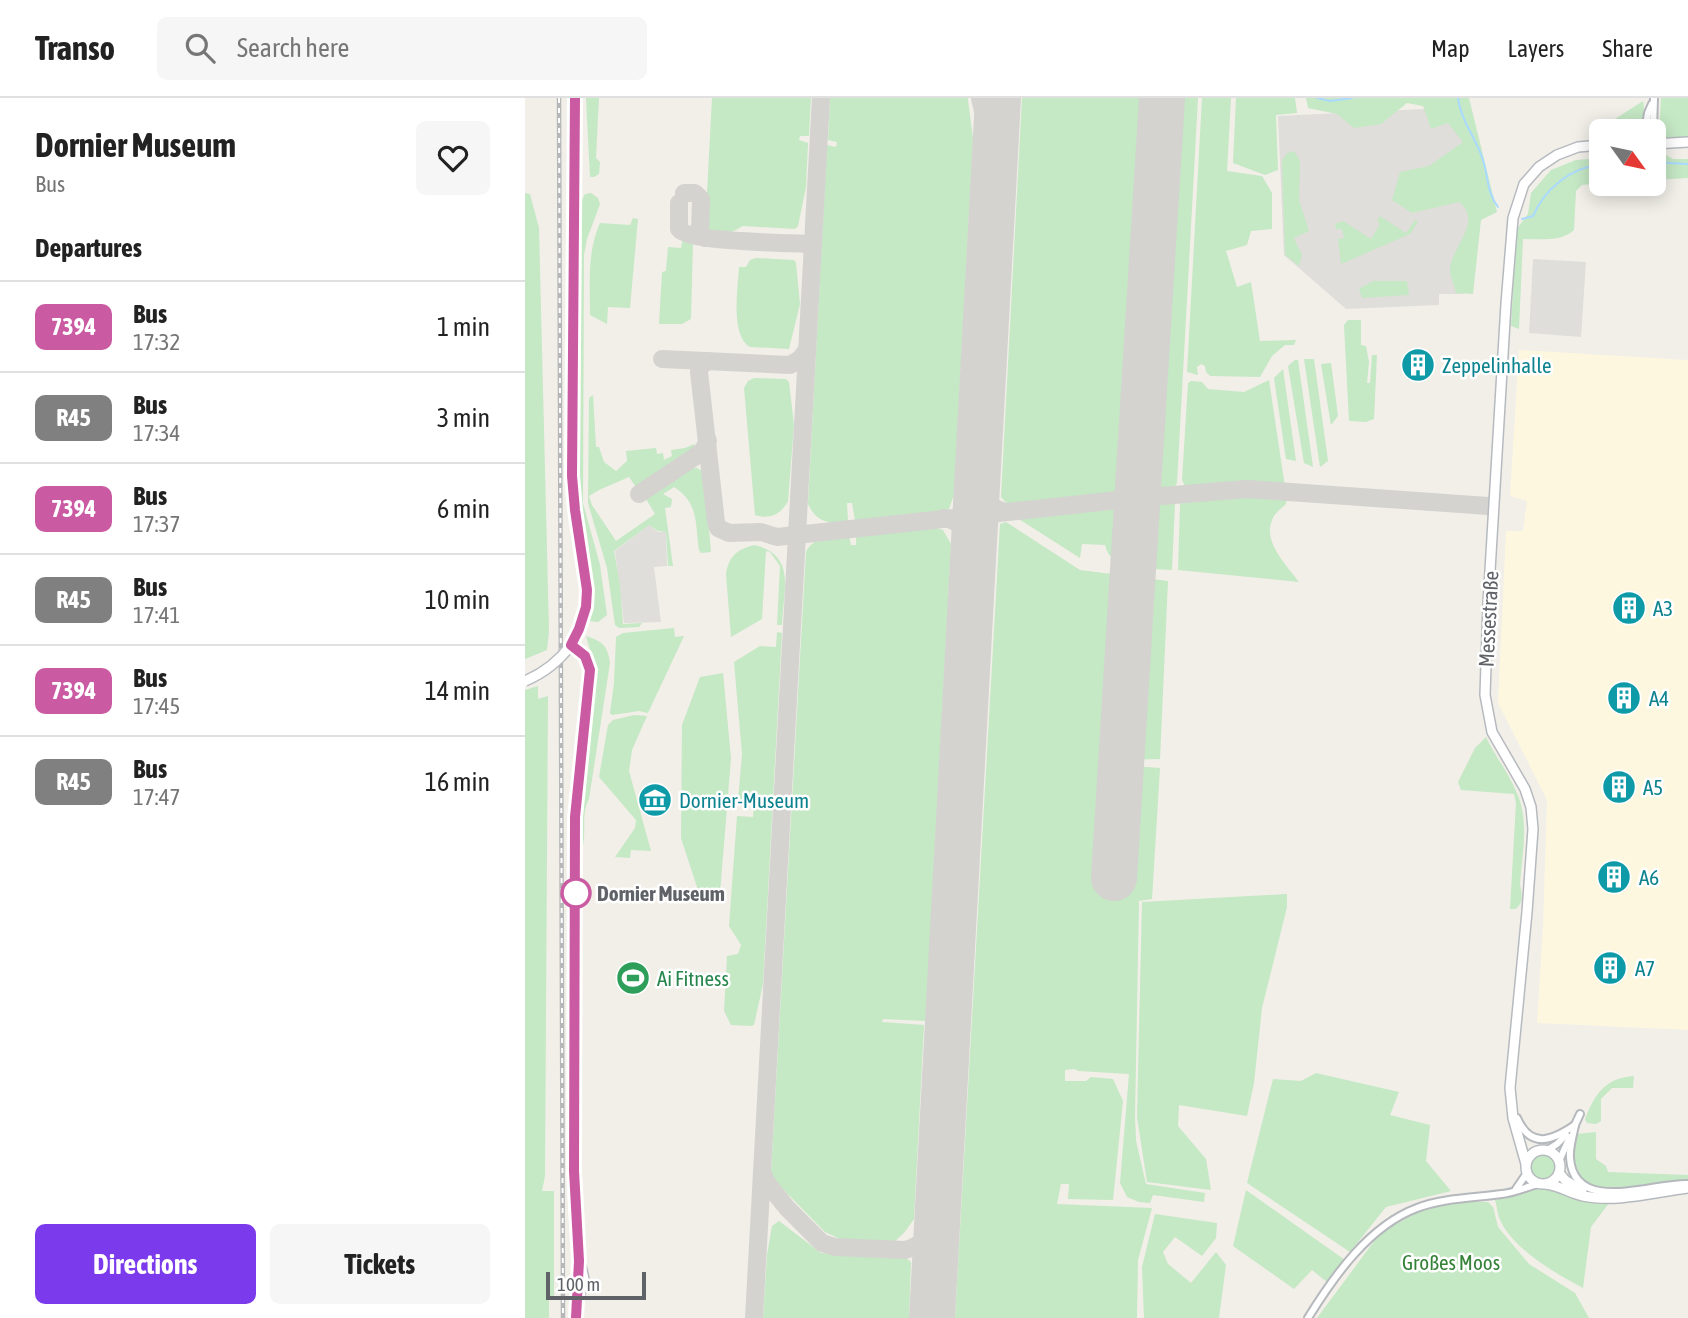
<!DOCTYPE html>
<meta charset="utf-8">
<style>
:root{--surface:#fff;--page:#f6f6f6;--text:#222;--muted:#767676;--line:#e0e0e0;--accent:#7c3aed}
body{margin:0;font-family:"Asap Condensed",sans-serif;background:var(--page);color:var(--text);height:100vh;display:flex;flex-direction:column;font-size:26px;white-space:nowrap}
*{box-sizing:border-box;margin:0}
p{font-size:23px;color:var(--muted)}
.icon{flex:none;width:38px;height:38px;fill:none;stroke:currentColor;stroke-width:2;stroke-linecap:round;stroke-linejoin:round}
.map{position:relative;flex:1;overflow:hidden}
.sheet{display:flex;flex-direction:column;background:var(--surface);width:525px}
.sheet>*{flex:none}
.badge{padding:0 14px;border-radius:10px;font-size:24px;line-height:46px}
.needle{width:46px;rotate:123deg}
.tools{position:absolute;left:1064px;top:21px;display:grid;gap:14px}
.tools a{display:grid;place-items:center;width:77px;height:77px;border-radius:10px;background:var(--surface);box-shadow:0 4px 18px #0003;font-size:35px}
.scale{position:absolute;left:21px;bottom:18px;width:100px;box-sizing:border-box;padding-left:7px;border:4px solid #5f6368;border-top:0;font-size:19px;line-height:24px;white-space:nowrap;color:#5f6368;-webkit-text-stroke:5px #fff;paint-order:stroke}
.map>.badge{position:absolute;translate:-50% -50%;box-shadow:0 0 0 4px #fff}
h2{padding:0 35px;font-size:26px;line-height:63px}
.round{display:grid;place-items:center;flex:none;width:74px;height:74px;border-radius:10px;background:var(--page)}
.overview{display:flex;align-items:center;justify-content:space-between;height:119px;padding:0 35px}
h1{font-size:33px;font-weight:700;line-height:52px}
.primary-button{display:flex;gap:14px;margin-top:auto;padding:14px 35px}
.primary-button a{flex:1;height:80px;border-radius:10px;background:var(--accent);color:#fff;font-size:28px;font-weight:700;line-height:80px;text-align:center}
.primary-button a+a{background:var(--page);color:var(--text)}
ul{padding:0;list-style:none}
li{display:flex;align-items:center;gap:21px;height:91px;padding:0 35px;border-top:2px solid var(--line)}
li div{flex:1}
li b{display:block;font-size:26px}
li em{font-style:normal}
li .badge{min-width:77px;font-weight:700;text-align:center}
header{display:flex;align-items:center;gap:42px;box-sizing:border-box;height:98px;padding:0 35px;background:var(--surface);border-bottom:2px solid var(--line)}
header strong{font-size:33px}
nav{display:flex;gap:38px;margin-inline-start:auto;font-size:24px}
.search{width:490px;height:63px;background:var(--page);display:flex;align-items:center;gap:18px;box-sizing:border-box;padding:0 24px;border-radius:10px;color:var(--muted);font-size:26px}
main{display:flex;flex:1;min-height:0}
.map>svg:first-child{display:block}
.commercial{fill:#fef7e0}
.industrial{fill:#e0deda}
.green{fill:#c5e8c5}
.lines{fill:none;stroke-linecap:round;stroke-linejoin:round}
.stream{stroke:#aadaff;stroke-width:2}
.taxiway{stroke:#d4d3d0;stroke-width:18}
.runway{stroke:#d4d3d0;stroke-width:46}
.street-casing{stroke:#b5b8bc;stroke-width:10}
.secondary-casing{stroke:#b6babf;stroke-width:12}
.street{stroke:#fff;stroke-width:6}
.secondary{stroke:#fff;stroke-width:9}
.rail-casing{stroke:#b6b7b8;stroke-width:4.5}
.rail{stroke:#fff;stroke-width:2;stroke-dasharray:5;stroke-linecap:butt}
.secondary-bridge-casing{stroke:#b6babf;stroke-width:12;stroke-linecap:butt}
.secondary-bridge{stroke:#fff;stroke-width:9}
.line-casing{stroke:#fff;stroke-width:16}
.line{stroke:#ca5ba2;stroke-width:10}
.stop-dot{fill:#fff;stroke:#ca5ba2;stroke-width:3.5}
.labels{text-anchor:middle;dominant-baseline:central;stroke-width:5;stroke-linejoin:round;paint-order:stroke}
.culture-label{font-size:21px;fill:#0d838f;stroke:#fff;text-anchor:start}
.street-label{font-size:21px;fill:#5f6368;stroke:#fff}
.stop-label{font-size:21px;font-weight:bold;fill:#5f6368;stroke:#fff;text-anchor:start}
.leisure-label{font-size:21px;fill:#27864d;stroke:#fff;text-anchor:start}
.park-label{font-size:21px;fill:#348238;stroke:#fff}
</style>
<header>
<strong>Transo</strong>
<div class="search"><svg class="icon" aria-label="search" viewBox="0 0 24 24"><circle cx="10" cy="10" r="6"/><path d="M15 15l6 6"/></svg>Search here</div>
<nav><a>Map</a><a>Layers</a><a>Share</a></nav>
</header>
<main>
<section class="sheet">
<div class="overview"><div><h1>Dornier Museum</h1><p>Bus</p></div><a class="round"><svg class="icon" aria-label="heart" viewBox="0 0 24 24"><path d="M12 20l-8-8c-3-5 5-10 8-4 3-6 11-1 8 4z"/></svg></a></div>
<h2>Departures</h2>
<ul>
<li><span class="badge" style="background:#ca5ba2;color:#fff">7394</span><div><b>Bus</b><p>17:32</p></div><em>1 min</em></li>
<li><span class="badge" style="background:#808080;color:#fff">R45</span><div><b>Bus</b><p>17:34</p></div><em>3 min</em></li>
<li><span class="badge" style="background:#ca5ba2;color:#fff">7394</span><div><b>Bus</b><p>17:37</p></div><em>6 min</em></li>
<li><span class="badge" style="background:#808080;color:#fff">R45</span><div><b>Bus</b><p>17:41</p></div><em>10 min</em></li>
<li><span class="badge" style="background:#ca5ba2;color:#fff">7394</span><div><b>Bus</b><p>17:45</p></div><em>14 min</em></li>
<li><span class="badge" style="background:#808080;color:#fff">R45</span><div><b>Bus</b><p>17:47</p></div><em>16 min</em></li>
</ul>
<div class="primary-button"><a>Directions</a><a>Tickets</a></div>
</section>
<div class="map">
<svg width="1163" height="1220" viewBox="0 0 1163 1220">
<rect width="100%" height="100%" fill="#f1efe8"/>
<path class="commercial" d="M994 252 1163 262V932L1012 925 1018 828 1022 702 973 605 981 433H998L1002 403 985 398Z"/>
<g class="industrial">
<path d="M919 10 941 47 950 122 938 196H914V207L821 211 759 157 753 18Z"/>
<path d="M1008 161 1061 164 1056 239 1004 235Z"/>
<path d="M124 427 133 434H141L142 468 129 469 136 524 99 525 90 453Z"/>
</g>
<g class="green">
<path d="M61 0H74L71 60 75 64 74 76 69 79H65Z"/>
<path d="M187 0H286L284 38H275L274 42 283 45 281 89 273 128 270 131 218 128 205 135 180 133Z"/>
<path d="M305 0H443V2L448 40 429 397 424 411 413 415 330 423 327 405H322L323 424C304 426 292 425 283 406L302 47 311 49 312 44 303 42Z"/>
<path d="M497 0H673L652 385 647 392 484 408 476 399Z"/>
<path d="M677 0H706L702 73 737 78 747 95V131L726 133 722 147 701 153 712 189 726 184 735 243 771 242 769 247H760L747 258 735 279 685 278 681 274 680 268 676 266 672 269 673 277 662 274Z"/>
<path d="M711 0H770L772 15 751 17 753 72 740 77 708 65Z"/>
<path d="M781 0H944L972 114 956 122 948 196 931 195C930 188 925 179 925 172 925 150 959 124 934 104L887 115 867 102 875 74 904 68 938 44 923 25 906 31 898 8 882 5 856 26 829 30 812 16 783 10Z"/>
<path d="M1136 0H1163V41L1137 40 1134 36Z"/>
<path d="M1118 3 1119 11 1115 33H1089L1090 21Z"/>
<path d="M769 53 775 63 774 102 784 133 769 140 777 157 774 168 760 157 757 63 762 55Z"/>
<path d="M1129 56 1141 57 1148 61H1163V80L1129 82Z"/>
<path d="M1076 60V85L1057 87 1051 93 1049 132C1036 144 1015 141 998 141L994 231 986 228 991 132 1003 116 1006 95 1026 72 1051 62Z"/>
<path d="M0 95 5 96 14 130 24 533 22 552 0 561Z"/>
<path d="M66 95 73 100 75 106 62 141 59 157 58 405 75 467 82 517 73 524 63 523 68 498 54 415 51 375 53 161 57 102 60 96Z"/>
<path d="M855 118 881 135 890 122 893 124 885 136 816 166 813 141 819 140 817 131H811L810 126 818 123 846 141 855 126 852 123Z"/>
<path d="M108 120 113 121 105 210 83 209 82 226 65 217C65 186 62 154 75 125L105 127Z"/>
<path d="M158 140H163L168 145 166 221 157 226H134L137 174 141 173 143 149 156 150Z"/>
<path d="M231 160 269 162 271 165 275 206 264 251 225 249C205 237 213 190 214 169H221L225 162Z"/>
<path d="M848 183H882L884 197 837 200 834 191Z"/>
<path d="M823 222H836V247L841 248 844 264 842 285H845L847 257H852L849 321 841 324 824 323 819 227Z"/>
<path d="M779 261H789L803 363 795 369Z"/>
<path d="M770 262H773L788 369 779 365 763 268Z"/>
<path d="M806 265 813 318 806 327 796 266Z"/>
<path d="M758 271 771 363 761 361 749 280Z"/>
<path d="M229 280 261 281 264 284 269 327 263 403C256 416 245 422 230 417L219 290 223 283Z"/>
<path d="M744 282 760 389 661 390 657 382 663 285 666 283 677 284 683 291 719 294Z"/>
<path d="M68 297 71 349H74L79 364 91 373 102 363 101 353 131 350 132 356 138 355 139 362 147 358 146 352 160 350 169 346 170 350 111 389 104 379 74 392 64 398 67 407 91 443 130 416 121 401 167 370H172L179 374 186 454 176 455 174 452C170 425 174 405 149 389L138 396 147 401 146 409 140 410 148 468H143L141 434 133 433 124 427 89 453 95 487 98 526 117 525 114 529 94 530 90 527 82 470 63 405 64 300Z"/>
<path d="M731 395 762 397 761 406C757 410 752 413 749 418 735 442 761 466 774 484L653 472 655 406 661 399Z"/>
<path d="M647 402 650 406 647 472C625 470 586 475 580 447L557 446 555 460 489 418Z"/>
<path d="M481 424 555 472 643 483 635 661 594 662 595 667 635 670 627 801 614 803 610 1018 611 1043 621 1086 680 1095 679 1104 628 1097 625 1105 614 1104 602 1099 595 1085 604 976 554 973 549 971 540 972V983H561L566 979 588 981 598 1003 588 1102 543 1101 544 1086H536L532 1106 627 1110 613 1162 612 1220H430L475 426Z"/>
<path d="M407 429 418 432 426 446 401 923 358 921 357 924 399 927 389 1121 379 1135 369 1144 315 1141 300 1134 251 1084 246 1075 281 454C289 437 308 439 324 438L326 447H331V437Z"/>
<path d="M230 447C272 458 258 493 257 527H252L255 468 245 454 241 453 237 521 206 539 201 476C204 458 212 451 230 447Z"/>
<path d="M149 530 150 539 159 538 123 615 114 613 87 617 85 615 89 585 91 539 98 535Z"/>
<path d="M252 534 257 535 238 886 229 927 226 928 206 927 199 913 202 858 213 856 216 847 204 828 212 718 228 719 229 704 213 702 217 656 209 564 235 548 251 549Z"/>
<path d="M61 538C77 543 83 548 85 565L64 701C54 718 65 743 53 757L54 708 68 578 69 566Z"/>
<path d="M198 575 206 660 195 795 173 792 156 740 157 627 175 579Z"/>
<path d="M13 588V601L23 598 20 1078 17 1093H29V1198L24 1199V1220H0V592Z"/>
<path d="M109 617 122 618 107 652 104 673 126 753 106 752 105 760 90 759 110 730 111 722 74 679 83 627 88 622Z"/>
<path d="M961 639C970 658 983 674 991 693 1005 722 997 756 995 787 997 795 999 806 990 811H985L991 705 989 696 936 692 933 684 950 650Z"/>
<path d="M762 796V809L737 910 729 985 722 1018 654 1007 653 1028 681 1061 686 1092 622 1084 612 1019 617 804Z"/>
<path d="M791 975 874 994 865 1017 905 1027 901 1063 926 1093 861 1109 825 1154 722 1085 748 981 776 983Z"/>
<path d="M1109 978 1108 990H1087L1076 1001V1023L1071 1026 1062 1025 1060 1021C1070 996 1080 980 1109 978Z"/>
<path d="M1071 1034V1061L1081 1068 1083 1074 1163 1077V1083C1120 1088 1028 1114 1052 1036Z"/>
<circle cx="1018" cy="1070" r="13"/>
<path d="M1008 1091H1031L1057 1100 1084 1105 1066 1129 1058 1190C1031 1176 990 1152 976 1124 973 1118 972 1109 970 1102Z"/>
<path d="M721 1092 820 1162 802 1184 787 1172 769 1191 708 1148Z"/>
<path d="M933 1104H963L968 1109 973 1129 1004 1166 1050 1195 1064 1220H792L856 1134 893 1114Z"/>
<path d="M630 1116 692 1125 691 1140 677 1158 650 1139 638 1154 643 1166 666 1185 691 1154 701 1167 694 1220H619L617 1169Z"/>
<path d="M254 1123 296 1155 381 1160 386 1164 384 1220H238L242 1157 247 1128Z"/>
</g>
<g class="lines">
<g class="stream">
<path d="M792 0 805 3 827 0"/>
<path d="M933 0C936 23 951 40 958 62 963 78 962 95 973 109"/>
<path d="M1129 64 1163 66"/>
<path d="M997 121 1008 118C1020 90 1046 70 1076 66"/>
</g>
<g class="taxiway">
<path d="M455 0 464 39 468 92"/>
<path d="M159 95H170L176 101 175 134 180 140"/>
<path d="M154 105V131C164 144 265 145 287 146"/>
<path d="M137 261 265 267 275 261 282 252"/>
<path d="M183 263 175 268 174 274 191 424 193 430 204 435 236 434 252 439 612 400 722 391 963 408"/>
<path d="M452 383C457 399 462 409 480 414"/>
<path d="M114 396 171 358 178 352 183 343"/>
<path d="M419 420C437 424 445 434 448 451 451 433 455 424 472 415"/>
<path d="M237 1074 242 1085 262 1110 297 1145 310 1149 380 1152C399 1147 408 1135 412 1116"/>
<path d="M229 1220 296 0"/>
</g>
<g class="runway">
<path d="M589 780 637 0"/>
<path d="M407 1220 473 0"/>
</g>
<g class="street-casing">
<g id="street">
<path d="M1120 33 1123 15 1127 6"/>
<path d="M1128 33 1129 0"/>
<path d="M992 1020C1006 1052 1028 1042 1050 1027"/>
<path d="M1050 1027C1048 1038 1044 1050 1045 1060 1049 1118 1130 1084 1163 1086"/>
<path d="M1049 1029 1055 1016"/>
<path d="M1021 1053 1032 1046 1041 1037"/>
<path d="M1034 1063 1045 1039"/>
<path d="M991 1091 1002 1075"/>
<path d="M783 1220C809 1178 844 1128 892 1110 918 1100 949 1100 977 1096 989 1095 1001 1089 1013 1086"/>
</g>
</g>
<g class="secondary-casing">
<g id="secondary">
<path d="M49 0 47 378 49 412 62 492 61 509 54 531 46 547 60 558 65 573 50 719 49 1074 53 1155 59 1181 51 1211"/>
<path d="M1129 46 1163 44"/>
<circle cx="1018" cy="1069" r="17"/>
<path d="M1001 1066 988 1020 985 990 1002 814 1008 731 1006 709 1000 691 967 634 960 597 963 506 981 206 988 120 999 86 1014 69 1032 57 1053 49 1076 47"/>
<path d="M1034 1075 1041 1083 1057 1092"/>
<path d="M1021 1086C1035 1088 1045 1095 1058 1098 1091 1105 1130 1094 1163 1090"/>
</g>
</g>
<use href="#street" class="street"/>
<use href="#secondary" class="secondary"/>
<g class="rail-casing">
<path id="rail" d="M34 0 38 1220"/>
</g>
<use href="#rail" class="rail"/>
<g class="secondary-bridge-casing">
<path id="secondary-bridge" d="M0 583C19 575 34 563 46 547"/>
</g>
<use href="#secondary-bridge" class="secondary-bridge"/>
</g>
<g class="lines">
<g class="line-casing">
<path id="line" d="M50 0 47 378 50 412 62 492 61 509 54 531 46 547 60 558 65 572 50 719 49 1073 54 1163 51 1220"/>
</g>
<use href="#line" class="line"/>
</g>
<defs>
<g id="building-disc" transform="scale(1.75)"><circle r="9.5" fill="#0f9aa8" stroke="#fff"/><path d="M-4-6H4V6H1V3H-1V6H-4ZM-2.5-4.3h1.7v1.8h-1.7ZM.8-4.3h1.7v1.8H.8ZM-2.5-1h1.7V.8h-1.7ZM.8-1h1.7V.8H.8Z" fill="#fff"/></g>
<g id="museum-disc" transform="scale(1.75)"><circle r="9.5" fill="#0f9aa8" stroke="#fff"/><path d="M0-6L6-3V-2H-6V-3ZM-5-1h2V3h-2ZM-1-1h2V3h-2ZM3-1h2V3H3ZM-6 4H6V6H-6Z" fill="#fff"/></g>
<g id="stadium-disc" transform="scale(1.75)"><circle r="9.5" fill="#2e9e5b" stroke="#fff"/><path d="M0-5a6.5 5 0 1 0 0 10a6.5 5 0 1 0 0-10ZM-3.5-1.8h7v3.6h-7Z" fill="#fff"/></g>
</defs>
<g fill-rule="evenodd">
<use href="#building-disc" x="893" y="267"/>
<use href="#building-disc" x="1104" y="510"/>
<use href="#building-disc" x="1099" y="600"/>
<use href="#building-disc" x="1094" y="689"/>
<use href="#museum-disc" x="130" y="702"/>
<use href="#building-disc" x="1089" y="779"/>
<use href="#building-disc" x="1085" y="870"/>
<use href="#stadium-disc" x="108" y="880"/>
</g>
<circle class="stop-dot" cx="51" cy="795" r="14"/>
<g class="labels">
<g class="culture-label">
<text x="917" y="267">Zeppelinhalle</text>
<text x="1128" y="510">A3</text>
<text x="1124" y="600">A4</text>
<text x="1118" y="689">A5</text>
<text x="154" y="702">Dornier-Museum</text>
<text x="1114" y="779">A6</text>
<text x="1110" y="870">A7</text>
</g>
<g class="street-label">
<text transform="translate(963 521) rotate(-87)">Messestraße</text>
</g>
<g class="stop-label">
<text x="72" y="795">Dornier Museum</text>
</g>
<g class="leisure-label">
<text x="132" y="880">Ai Fitness</text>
</g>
<g class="park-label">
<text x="926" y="1164">Großes Moos</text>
</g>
</g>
</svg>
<div class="tools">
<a><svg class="needle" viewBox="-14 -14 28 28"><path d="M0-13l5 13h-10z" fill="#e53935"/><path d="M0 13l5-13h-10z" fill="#767676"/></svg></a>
</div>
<div class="scale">100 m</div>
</div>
</main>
